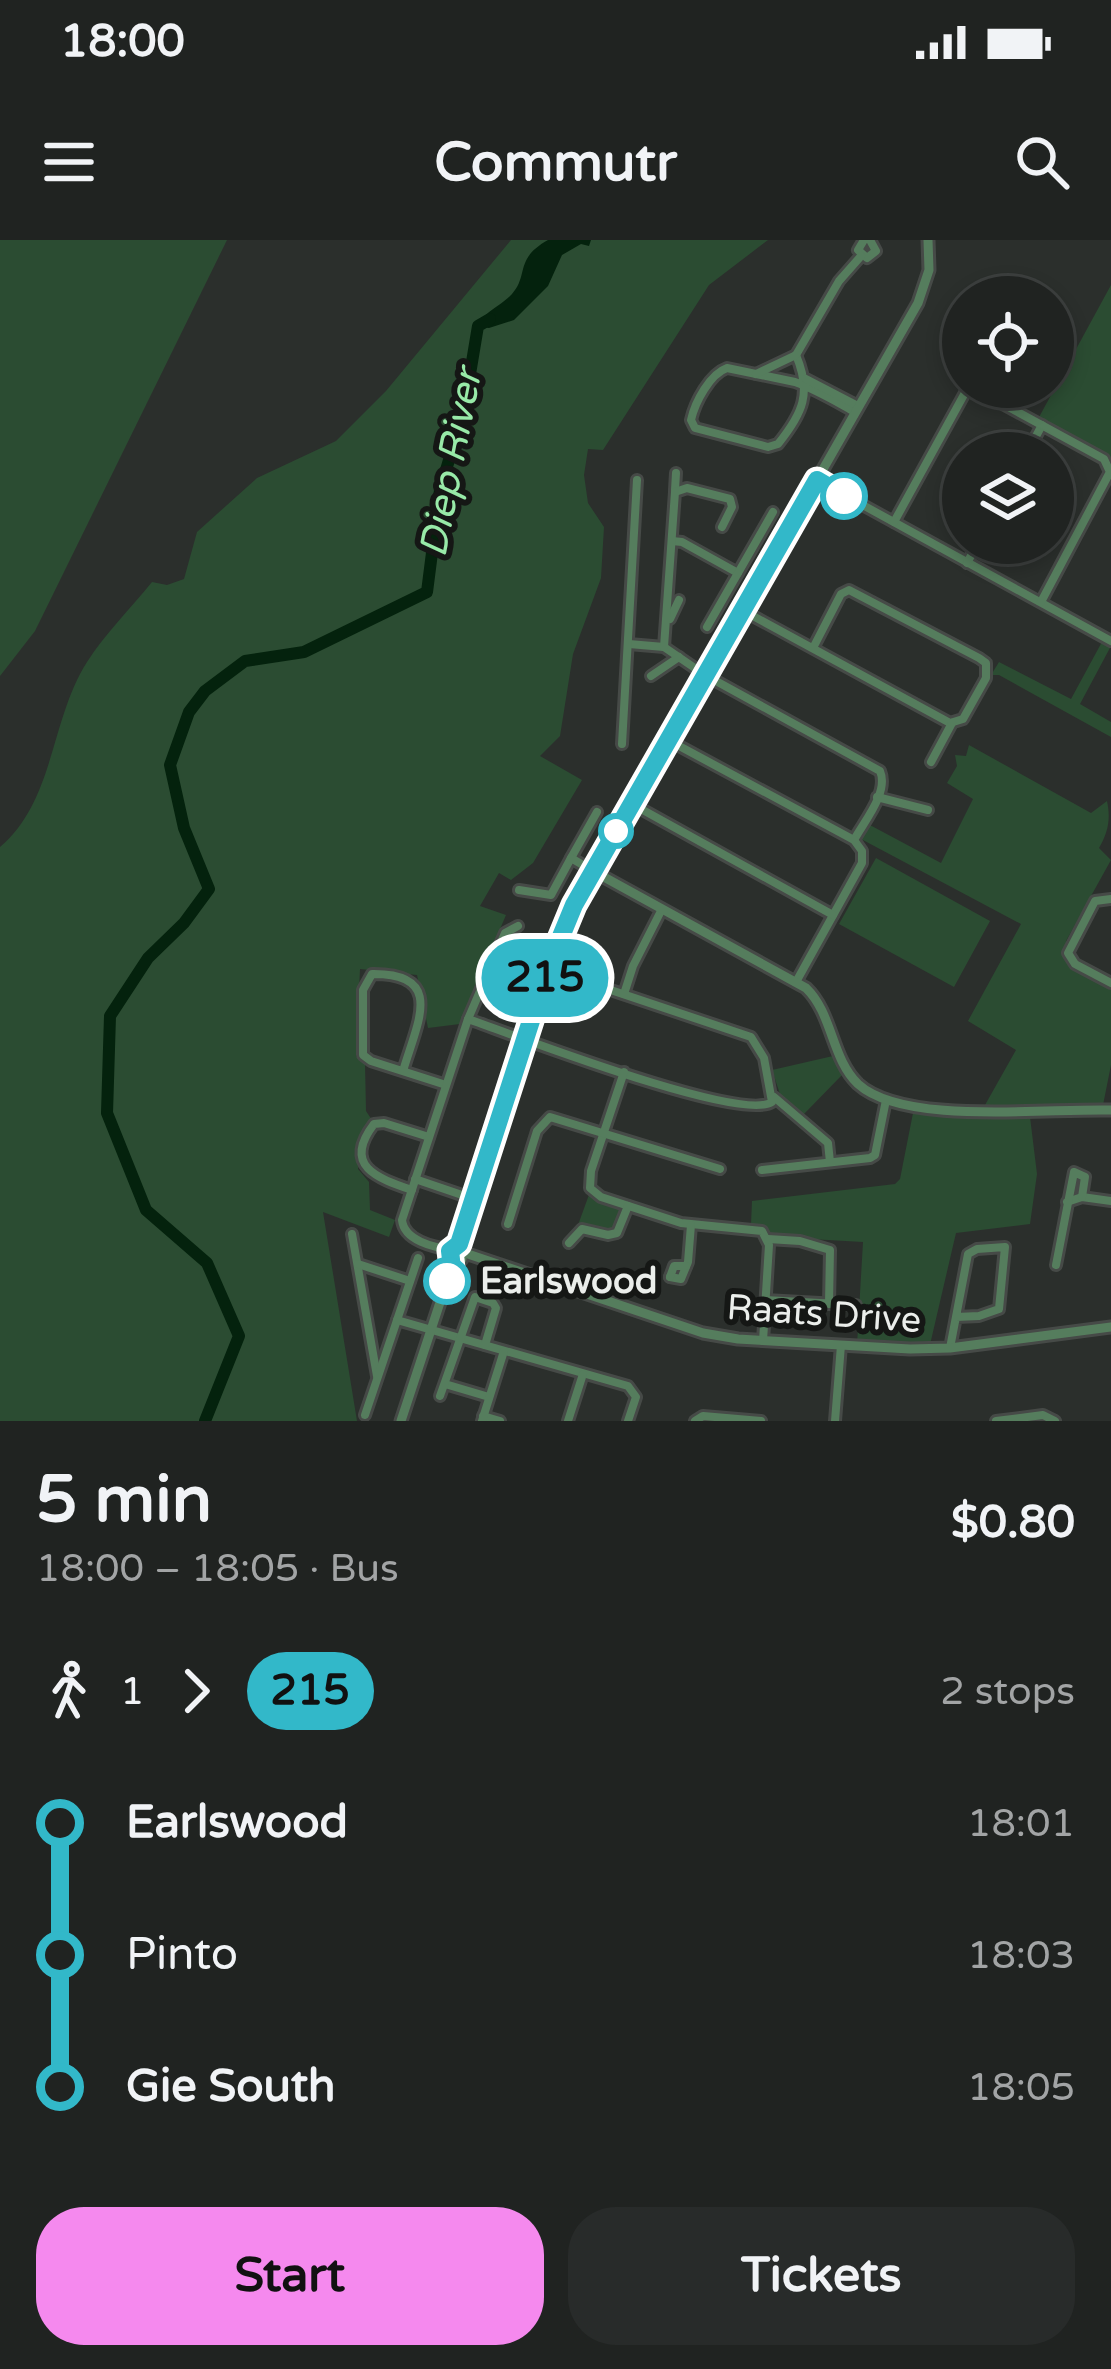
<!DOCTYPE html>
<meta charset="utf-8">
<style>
:root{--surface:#202321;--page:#282b2a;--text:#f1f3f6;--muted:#a2a4a5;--line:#3d403f;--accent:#f589ee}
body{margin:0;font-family:"Varela Round",sans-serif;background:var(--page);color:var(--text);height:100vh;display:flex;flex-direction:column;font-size:45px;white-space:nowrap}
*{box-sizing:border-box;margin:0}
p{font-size:39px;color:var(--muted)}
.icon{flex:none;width:66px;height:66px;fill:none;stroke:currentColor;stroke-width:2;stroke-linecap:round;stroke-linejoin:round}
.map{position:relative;height:1181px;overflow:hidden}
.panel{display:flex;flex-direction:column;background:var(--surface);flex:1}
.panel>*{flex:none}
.badge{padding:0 24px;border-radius:39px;font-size:42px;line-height:78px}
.tools{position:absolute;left:942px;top:36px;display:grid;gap:24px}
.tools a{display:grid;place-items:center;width:132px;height:132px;border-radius:50%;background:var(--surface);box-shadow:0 6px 18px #0003,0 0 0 3px var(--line);font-size:60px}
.map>.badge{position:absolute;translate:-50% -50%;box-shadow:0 0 0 6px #fff}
.legs{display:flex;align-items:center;gap:18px;height:132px;padding:0 36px;font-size:39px}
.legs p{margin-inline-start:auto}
.headline{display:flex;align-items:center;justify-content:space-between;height:204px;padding:0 36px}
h1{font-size:66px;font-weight:700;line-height:90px}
.primary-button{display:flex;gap:24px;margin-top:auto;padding:24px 36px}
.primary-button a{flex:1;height:138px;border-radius:48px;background:var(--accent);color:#111;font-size:48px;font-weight:700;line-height:138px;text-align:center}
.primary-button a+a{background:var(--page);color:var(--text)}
ul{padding:0 36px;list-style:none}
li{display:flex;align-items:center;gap:42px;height:132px;font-size:45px}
li i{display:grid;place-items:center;width:18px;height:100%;margin:0 15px;background:currentColor}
li i::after{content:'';width:30px;height:30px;margin:-15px;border:9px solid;border-radius:50%;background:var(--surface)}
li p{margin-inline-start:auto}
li:first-child i{background:linear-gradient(#0000 50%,currentColor 0)}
li:last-child i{background:linear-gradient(currentColor 50%,#0000 0)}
.status{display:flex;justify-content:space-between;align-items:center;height:84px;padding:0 60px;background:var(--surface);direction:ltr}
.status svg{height:33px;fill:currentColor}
header{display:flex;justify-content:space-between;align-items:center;height:156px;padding:0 36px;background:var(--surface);font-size:54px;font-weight:700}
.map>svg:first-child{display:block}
.green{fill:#2b4c32}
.water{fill:#04220d}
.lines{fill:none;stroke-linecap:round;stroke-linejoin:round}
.river{stroke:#04220d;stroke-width:12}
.minor-casing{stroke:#464a47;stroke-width:14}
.tertiary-casing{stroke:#464a47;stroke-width:15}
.minor{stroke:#557d5d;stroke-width:8}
.tertiary{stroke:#557d5d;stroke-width:9}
.line-1-casing{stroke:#fff;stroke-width:27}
.line-1{stroke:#32b8c9;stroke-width:18}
.stop-1-dot{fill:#fff;stroke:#32b8c9;stroke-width:6}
.labels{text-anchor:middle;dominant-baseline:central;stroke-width:12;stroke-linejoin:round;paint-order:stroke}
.stop-label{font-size:36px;font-weight:bold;fill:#ebeeeb;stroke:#151715;text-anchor:start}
.street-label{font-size:36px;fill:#ebeeeb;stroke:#151715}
.water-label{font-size:39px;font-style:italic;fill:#98eaa8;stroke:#151715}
</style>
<div class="status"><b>18:00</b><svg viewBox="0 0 49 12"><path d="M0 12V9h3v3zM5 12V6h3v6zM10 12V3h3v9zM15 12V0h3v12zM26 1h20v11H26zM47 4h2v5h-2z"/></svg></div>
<header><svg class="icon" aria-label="menu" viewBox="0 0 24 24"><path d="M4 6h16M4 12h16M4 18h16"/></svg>Commutr<svg class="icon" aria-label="search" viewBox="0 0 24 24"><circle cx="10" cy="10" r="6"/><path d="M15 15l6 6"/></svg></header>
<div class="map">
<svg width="1111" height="1181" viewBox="0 0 1111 1181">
<rect width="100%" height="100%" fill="#2b2f2c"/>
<g class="green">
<path d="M0 0H227L35 391 0 436Z"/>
<path d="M511 0H768L709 45 603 210 588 209 584 235 588 263 604 287 601 338 573 414 560 496 540 516 582 540 533 623 511 640 499 633 480 666 506 675 460 784 428 788 417 735 360 729 356 816 365 823 366 871 372 880 361 901 358 929 369 942 370 970 395 980 389 997 323 972 357 1181H0V607C55 560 50 480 87 422 105 394 131 368 152 342L167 345 184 339 197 292 257 238 336 201 386 151Z"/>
<path d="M1111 45V218L1038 179Z"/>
<path d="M1103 400 1111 406 1080 464 1111 482V497L999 435H991L999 422 1071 459Z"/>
<path d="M969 505 1091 573 1107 561C1111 579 1108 593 1099 608L1111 620 1066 701 1067 717 1111 746V825L1103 865H985L1016 810 968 781 1021 684 861 599 868 584 941 623 973 559 947 543 957 526 955 515 966 516Z"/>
<path d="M876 618 990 681 954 747 839 684Z"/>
<path d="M833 816 842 835 803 875 781 857 772 830Z"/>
<path d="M914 868 1030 877 1037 934 1030 984 956 993 929 1109 857 1105 863 1002 775 997 751 984 752 961 895 944 900 939Z"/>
<path d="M590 952 628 966 620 987 606 995 578 985Z"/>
</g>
<path class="water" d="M548 0H591L589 6 581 4 562 15 548 46 514 80 489 88 478 86C487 69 500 67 512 54 529 35 514 19 548 0Z"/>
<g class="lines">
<path class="river" d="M205 1181 239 1096 207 1023 146 970 107 873 110 776 148 718 184 683 209 649 184 588 170 525 189 472 205 451 245 421 304 412 427 352 440 250 464 170 478 86 490 79"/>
<g class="minor-casing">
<g id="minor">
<path d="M864 0 858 10 867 18 876 11 870 0"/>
<path d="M796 115C812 153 803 173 778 204L768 207 695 188 691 180C695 162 710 134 727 128L795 142C817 150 835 161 855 172"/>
<path d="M756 134 796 115 839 41 861 16"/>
<path d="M806 139 858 166"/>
<path d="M1027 213 1042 185"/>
<path d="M817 240 1111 401"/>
<path d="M675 250 676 233"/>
<path d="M894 282 966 151H979L1104 219 1110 232 1041 362"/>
<path d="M672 301 682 302 738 333"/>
<path d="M967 323 978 303"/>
<path d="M742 370 950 483 963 479 986 438V423L979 418 849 350 841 354 813 408"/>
<path d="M670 379 679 360"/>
<path d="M707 387 773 272"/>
<path d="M629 404 664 407 705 435 880 531C889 552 865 580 854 600"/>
<path d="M664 407 675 252 687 248 730 259 732 267 722 287"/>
<path d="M651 436 679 417"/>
<path d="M668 500 854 600 862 611V623L796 742"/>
<path d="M622 504 637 240"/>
<path d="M931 522 952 483"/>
<path d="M877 557 928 570"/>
<path d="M632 564 833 675"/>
<path d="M571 618 597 572"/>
<path d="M519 650 551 655 571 618 593 631"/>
<path d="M1111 659 1095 661 1068 713 1075 724 1111 743"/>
<path d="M624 754 633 726 662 669"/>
<path d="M468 779C514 795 741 883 772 862L764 818 751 797 548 729"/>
<path d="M403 831C417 783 446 733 372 734L363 750V815L371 821 446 845"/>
<path d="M624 832 591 931 590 948 601 957 681 983 762 991 769 1005 763 1101"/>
<path d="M774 857 828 903 830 922"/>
<path d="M762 930 870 918 875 915 886 860"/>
<path d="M415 939 462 955"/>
<path d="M412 950C377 938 342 926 374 884L384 883 429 897"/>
<path d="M1067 962 1082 957 1111 961"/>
<path d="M508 984 537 891 550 877 720 929"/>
<path d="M352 994 377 1136"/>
<path d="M768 999 800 1001 830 1010 829 1064"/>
<path d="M569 1003 582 989 608 995 617 993 628 966"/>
<path d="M452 1009C433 1008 404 1000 402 980L468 779 505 693 518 686"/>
<path d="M358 1024 410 1041"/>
<path d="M1056 1025 1074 932 1085 937 1082 957"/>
<path d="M670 1037 681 1039 688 1022 691 985"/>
<path d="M670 1037 674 1026H686"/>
<path d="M765 1060 856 1065"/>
<path d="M397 1080 628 1146 636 1157 628 1181"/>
<path d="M950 1108 968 1014 977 1009 1005 1007 999 1069 979 1076 956 1077"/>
<path d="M445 1144 489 1157"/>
<path d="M440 1156 475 1057 493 1063 496 1068 485 1105"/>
<path d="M365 1175 418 1018"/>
<path d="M483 1176 500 1181"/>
<path d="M482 1181 504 1111"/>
<path d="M568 1181 583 1134"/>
<path d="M695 1181 703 1176 761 1181"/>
<path d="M835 1181 841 1105"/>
<path d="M996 1181 1043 1175 1055 1181"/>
</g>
</g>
<g class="tertiary-casing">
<g id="tertiary">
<path d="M593 631 806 748C833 774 831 818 858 844 904 886 1048 868 1111 870"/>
<path d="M462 1012 703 1093 738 1099 910 1109 950 1108 1111 1087"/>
<path d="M457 1020 451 1018 450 1011 459 1004 548 729 574 665 918 63 929 30 928 0"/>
<path d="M401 1181 451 1029 462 1019"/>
</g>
</g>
<use href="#minor" class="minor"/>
<use href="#tertiary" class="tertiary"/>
</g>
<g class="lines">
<g class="line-1-casing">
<path id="line-1" d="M447 1041 452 1028 450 1011 459 1004 548 728 574 665 817 240 844 256"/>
</g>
<use href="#line-1" class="line-1"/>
</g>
<g class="stop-1-dot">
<circle cx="844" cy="256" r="21"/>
<circle cx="616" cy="591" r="15"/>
<circle cx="447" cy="1041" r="21"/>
</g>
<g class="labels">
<g class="stop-label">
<text x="480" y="1041">Earlswood</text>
</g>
<g class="street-label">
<text transform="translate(824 1074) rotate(4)">Raats Drive</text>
</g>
<g class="water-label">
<text transform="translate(451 223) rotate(-79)">Diep River</text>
</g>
</g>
</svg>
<div class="tools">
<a><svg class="icon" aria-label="locate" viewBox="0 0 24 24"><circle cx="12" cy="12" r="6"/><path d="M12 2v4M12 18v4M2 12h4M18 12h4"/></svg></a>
<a><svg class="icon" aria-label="layers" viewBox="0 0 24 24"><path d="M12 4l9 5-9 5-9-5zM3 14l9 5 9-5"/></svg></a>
</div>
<b class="badge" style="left:545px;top:738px;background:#32b8c9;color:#111">215</b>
</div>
<section class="panel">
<div class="headline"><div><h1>5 min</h1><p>18:00 – 18:05 · Bus</p></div><b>$0.80</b></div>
<div class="legs"><svg class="icon" aria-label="walk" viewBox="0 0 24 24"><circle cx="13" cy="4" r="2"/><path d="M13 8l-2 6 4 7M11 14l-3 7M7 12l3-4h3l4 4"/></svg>1<svg class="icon" aria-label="forward" viewBox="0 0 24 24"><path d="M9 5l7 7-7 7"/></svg><b class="badge" style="background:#32b8c9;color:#111">215</b><p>2 stops</p></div>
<ul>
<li><i style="color:#32b8c9"></i><b>Earlswood</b><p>18:01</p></li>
<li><i style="color:#32b8c9"></i><span>Pinto</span><p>18:03</p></li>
<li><i style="color:#32b8c9"></i><b>Gie South</b><p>18:05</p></li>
</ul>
<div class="primary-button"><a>Start</a><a>Tickets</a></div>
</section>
